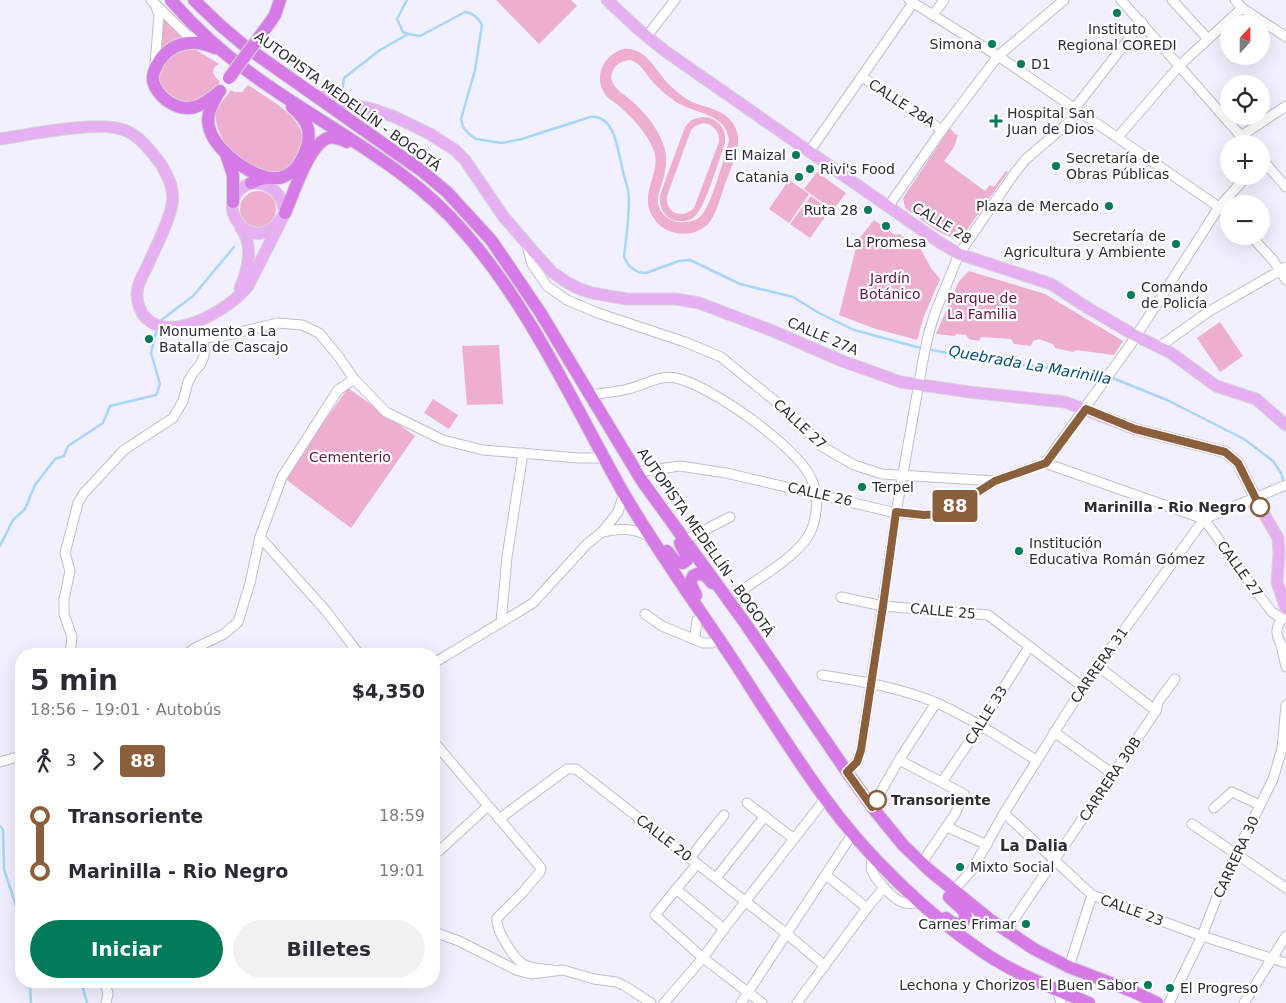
<!DOCTYPE html>
<html lang="es">
<meta charset="utf-8">
<style>
:root{--surface:#fff;--page:#f2f2f3;--text:#2b2b33;--muted:#7c7c81;--accent:#007b5a}
body{margin:0;font-family:"DejaVu Sans",sans-serif;background:var(--page);color:var(--text);height:100vh;display:flex;flex-direction:column;font-size:19px;white-space:nowrap}
*{box-sizing:border-box;margin:0}
p{font-size:16px;color:var(--muted)}
.icon{flex:none;width:28px;height:28px;fill:none;stroke:currentColor;stroke-width:2;stroke-linecap:round;stroke-linejoin:round}
.map{position:relative;flex:1;overflow:hidden}
.details{position:absolute;left:15px;top:648px;width:425px;height:340px;display:flex;flex-direction:column;background:var(--surface);border-radius:20px;box-shadow:0 5px 20px #0002}
.details>*{flex:none}
.badge{padding:0 10px;border-radius:4px;font-size:18px;line-height:32px}
.needle{width:32px;rotate:21deg}
.buttons{position:absolute;left:1220px;top:15px;display:grid;gap:10px}
.buttons a{display:grid;place-items:center;width:50px;height:50px;border-radius:50%;background:var(--surface);box-shadow:0 5px 20px #0002;font-size:25px}
.map>.badge{position:absolute;translate:-50% -50%;box-shadow:0 0 0 2px #fff}
.legs{display:flex;align-items:center;gap:8px;height:55px;padding:0 15px;font-size:16px}
.legs p{margin-inline-start:auto}
.summary{display:flex;align-items:center;justify-content:space-between;height:85px;padding:0 15px}
h1{font-size:28px;font-weight:700;line-height:38px}
.action{display:flex;gap:10px;margin-top:auto;padding:10px 15px}
.action a{flex:1;height:58px;border-radius:30px;background:var(--accent);color:#fff;font-size:20px;font-weight:700;line-height:58px;text-align:center}
.action a+a{background:var(--page);color:var(--text)}
ul{padding:0 15px;list-style:none}
li{display:flex;align-items:center;gap:18px;height:55px;font-size:19px}
li i{display:grid;place-items:center;width:8px;height:100%;margin:0 6px;background:currentColor}
li i::after{content:'';width:12px;height:12px;margin:-6px;border:4px solid;border-radius:50%;background:var(--surface)}
li p{margin-inline-start:auto}
li:first-child i{background:linear-gradient(#0000 50%,currentColor 0)}
li:last-child i{background:linear-gradient(currentColor 50%,#0000 0)}
.map>svg:first-child{display:block}
.green{fill:#edaecf;fill-rule:evenodd}
.lines{fill:none;stroke-linecap:round;stroke-linejoin:round}
.stream{stroke:#a7d6fd;stroke-width:2.5}
.minor-casing{stroke:#c0bdcc;stroke-width:11}
.major-casing{stroke:#d5d5d6;stroke-width:13}
.highway-casing{stroke:#d5d5d6;stroke-width:14}
.minor{stroke:#fff;stroke-width:9}
.major{stroke:#e6aff1;stroke-width:11}
.highway{stroke:#d57ae7;stroke-width:12}
.highway-bridge-casing{stroke:#d5d5d6;stroke-width:14;stroke-linecap:butt}
.highway-bridge{stroke:#d57ae7;stroke-width:12}
.line-1-casing{stroke:#fff;stroke-width:11}
.line-1{stroke:#8b5e3c;stroke-width:8}
.poi-dot{fill:#007b5a;stroke:#fff;stroke-width:2}
.stop-1-dot{fill:#fff;stroke:#8b5e3c;stroke-width:2.5}
.labels{text-anchor:middle;dominant-baseline:central;stroke-width:4.5;stroke-linejoin:round;paint-order:stroke}
.poi-label{font-size:14px;fill:#2e2d33;stroke:#fff;text-anchor:start}
.street-label{font-size:14px;fill:#2e2d33;stroke:#fff}
.park-label{font-size:14px;fill:#631647;stroke:#fff}
.stop-label{font-size:14px;font-weight:bold;fill:#2e2d33;stroke:#fff;text-anchor:end}
.water-label{font-size:15px;font-style:italic;fill:#024d79;stroke:#fff}
.neighbourhood-label{font-size:15px;font-weight:bold;fill:#2e2d33;stroke:#fff}
</style>
<div class="map">
<svg width="1286" height="1003" viewBox="0 0 1286 1003">
<rect width="100%" height="100%" fill="#f2efff"/>
<g class="green">
<path d="M496 0H571L577 6 539 44Z"/>
<path d="M164 19 184 37 161 51 160 49Z"/>
<path d="M193 48 219 64C208 70 215 76 220 82L214 90 198 103 174 101 159 86V71L177 49Z"/>
<path d="M623 49C648 46 657 76 674 89 679 94 686 99 692 102 710 109 731 111 737 132 742 146 728 175 723 190 719 202 716 214 708 224 693 239 666 236 655 220 636 195 662 175 654 151 648 134 633 118 619 106 615 102 608 99 605 94 593 76 604 55 623 49ZM630 60C642 64 644 72 652 81 659 89 667 96 676 102 695 114 727 113 729 141 724 157 711 209 699 218 693 222 683 223 677 222 668 220 660 213 658 204 657 198 659 192 661 186 666 171 669 156 662 141 656 126 645 113 633 102 624 94 614 90 611 78 612 67 619 61 630 60Z"/>
<path d="M248 85C281 107 330 130 283 172 270 172 257 171 245 165 232 158 213 129 216 113 218 105 226 97 231 90L234 92H242Z"/>
<path d="M702 117C717 117 727 128 725 143 720 157 705 207 696 215 690 222 679 223 671 219 662 214 659 205 660 195L685 127 691 120ZM703 123C713 124 720 131 719 142L694 208C682 220 665 213 667 196L691 130 695 126Z"/>
<path d="M950 128 955 134 958 135 954 147 944 161 985 191 990 185 994 187 1006 171 1008 172 966 231C963 234 960 237 956 237 944 239 916 215 905 208L903 198Z"/>
<path d="M817 172 846 193 833 210 804 189Z"/>
<path d="M789 180 809 194 789 223 769 209Z"/>
<circle cx="258" cy="209" r="18"/>
<path d="M811 196 830 210 810 238 790 224Z"/>
<path d="M874 220 895 235 899 234 920 248 931 268 940 279 924 316 917 340 873 328 839 315 858 240Z"/>
<path d="M969 271 1045 294 1123 341 1114 355 1076 350 1073 352 1055 348 1053 344 1039 339 1033 341 1031 346 1014 344 1011 339 981 337 979 341 969 339 966 335 956 334 955 336 936 334 959 281Z"/>
<path d="M1220 322 1243 356 1220 372 1197 338Z"/>
<path d="M499 345 503 404 467 405 462 346Z"/>
<path d="M348 388 415 436 351 528 284 478Z"/>
<path d="M433 399 458 415 449 429 424 413Z"/>
</g>
<g class="lines">
<g class="stream">
<path d="M407 0 397 19 403 32 408 34 420 36 465 12C474 14 478 17 482 25L475 70 461 119 463 127 469 134 476 139 502 143 522 139 590 117C616 114 618 153 623 171 624 178 627 184 628 190 631 207 626 239 624 257L629 266 638 272 646 273 679 261 690 260 740 284 793 297 819 313 854 330 917 347 983 360 1105 375"/>
<path d="M341 98 344 78 380 50 408 34"/>
<path d="M160 321 193 296 234 247"/>
<path d="M1110 377 1167 400 1244 439 1273 461 1281 473 1284 483"/>
<path d="M0 546 13 520 25 509 35 485 55 459 64 456 68 446 103 423 110 406 156 395 160 384 151 353 157 328"/>
<path d="M0 826 3 830 4 869 17 909 21 917"/>
<path d="M76 981 83 988 87 1003"/>
<path d="M31 1003 30 986 40 981"/>
</g>
<g class="minor-casing">
<g id="minor">
<path d="M151 0 187 35 200 41"/>
<path d="M909 0 998 56 1219 207 1229 216"/>
<path d="M1121 0 1248 144"/>
<path d="M1172 0 1208 39"/>
<path d="M1235 0 1242 8 1286 37"/>
<path d="M933 15 944 0"/>
<path d="M647 36 675 0"/>
<path d="M155 65 159 15 156 7"/>
<path d="M862 77 942 130"/>
<path d="M1241 136 1286 106"/>
<path d="M1118 137 1180 65 1242 8"/>
<path d="M809 152 913 3"/>
<path d="M1261 158 1286 187"/>
<path d="M888 207 942 130 998 56 1064 0"/>
<path d="M1251 236 1273 260 1286 280"/>
<path d="M527 245 532 264 547 286 567 300 598 313 685 342 721 357 791 414 823 447 854 465 882 474 995 481 1045 463 1204 519 1252 586 1272 612 1283 619"/>
<path d="M180 326 201 338 219 337 278 323 302 325 319 333 339 357 354 379 386 412 443 440 483 450 578 458H605"/>
<path d="M1159 347 1208 312 1286 267"/>
<path d="M590 395C603 393 616 392 628 389 643 386 660 374 676 378 710 385 796 446 811 478 819 494 818 516 810 533 797 557 760 577 738 593"/>
<path d="M1045 463 1131 344 1219 207 1247 176"/>
<path d="M637 472 680 466 726 473 896 513 924 515 939 513 951 509 995 481"/>
<path d="M602 532C620 528 633 528 649 536"/>
<path d="M260 537 326 611 359 654"/>
<path d="M685 540 730 517"/>
<path d="M841 597 883 606 988 615 1083 687"/>
<path d="M645 614 662 626 691 638 695 636 697 620"/>
<path d="M1286 616C1273 625 1275 640 1286 649"/>
<path d="M501 623 507 557 523 453"/>
<path d="M691 638 703 643H712"/>
<path d="M1281 645 1286 667"/>
<path d="M70 654 72 637 64 614V599L70 571 65 553 78 503 84 493 124 450 173 418 183 401 188 382 193 373 200 365 204 356V347L201 338"/>
<path d="M187 654 195 648 224 634 238 622 250 583 260 537 282 477 338 390 354 379"/>
<path d="M434 663 533 603 587 544 602 532 611 521 618 512 624 493"/>
<path d="M822 675C861 681 901 688 937 703 972 719 1004 740 1036 760"/>
<path d="M1156 711 1158 702 1175 679"/>
<path d="M1054 732 1113 774"/>
<path d="M434 742 541 868 540 872 523 892 497 918C495 929 514 960 525 965 533 969 544 969 553 970"/>
<path d="M899 760 964 794 955 814 921 864"/>
<path d="M0 762 21 756"/>
<path d="M847 772 857 761 861 750 896 513 923 360 929 332 935 313 959 254 1014 174 1025 160 1069 122 1075 114 1074 109 1142 22"/>
<path d="M942 782 980 726 1029 647"/>
<path d="M747 803 794 839"/>
<path d="M872 807 899 760 936 703"/>
<path d="M1214 808 1232 792 1260 805"/>
<path d="M1004 813 1092 895 1202 936 1286 963"/>
<path d="M499 819 567 769H576L787 934 825 966"/>
<path d="M1192 824 1286 888"/>
<path d="M947 827 987 845"/>
<path d="M439 851 488 806"/>
<path d="M873 856C872 861 870 866 872 871 875 879 894 900 902 902 908 905 915 903 921 902"/>
<path d="M690 858 724 815"/>
<path d="M697 864 655 915 703 958 762 1003"/>
<path d="M826 875 867 908"/>
<path d="M716 878 765 816"/>
<path d="M676 889 724 929"/>
<path d="M954 890 972 870 1004 813 1083 687 1204 519 1286 485"/>
<path d="M1006 931 1156 711 1098 666"/>
<path d="M434 932 459 941 516 970 531 974 563 970 594 979 616 982 625 986 651 1003"/>
<path d="M1069 967 1092 895"/>
<path d="M105 981 108 994 106 1003"/>
<path d="M1057 990 1061 1003"/>
<path d="M664 1003 703 958 724 929 825 799"/>
<path d="M741 1003 853 833"/>
<path d="M797 1003 867 908 884 888"/>
<path d="M1169 1003 1202 936 1220 889 1236 854 1273 779 1282 749 1286 705"/>
<path d="M1244 1003 1286 936"/>
</g>
</g>
<g class="major-casing">
<g id="major">
<path d="M607 0 638 29 665 51 939 242 959 254 1051 284 1088 308 1136 336 1171 353 1216 386 1256 399 1286 425"/>
<path d="M319 95 340 103 372 109 395 117 430 134 455 150 465 160 503 216 540 259 552 272 568 283 580 289 592 293 627 299H676L699 303 773 331 842 361 901 382 969 392 1065 402 1135 429 1225 452 1238 463 1260 507 1278 538 1279 554 1277 582 1286 609"/>
<path d="M0 139C28 135 100 120 124 130 140 136 150 150 160 163 169 177 176 192 171 209 166 229 154 250 146 269 142 276 137 285 137 294 137 302 140 312 146 318 172 344 230 309 248 286L285 213"/>
<path d="M251 183C271 182 282 194 285 213 282 217 279 222 276 225 249 254 208 200 251 183Z"/>
<path d="M240 288C248 270 254 245 241 228"/>
</g>
</g>
<g class="highway-casing">
<g id="highway">
<path d="M171 0C200 34 233 62 270 87 337 133 412 170 465 233 532 310 574 406 624 494 658 552 698 607 735 663 764 708 792 753 824 797 864 853 925 913 983 952 1015 974 1053 988 1089 1003"/>
<path d="M194 0 221 26 246 47 422 171 447 192 491 240 504 259 540 312 642 481 745 623 847 772 872 807 903 845 929 870 989 919 1034 949 1069 967 1134 992 1157 1003"/>
<path d="M271 21 275 15 280 0"/>
<path d="M215 48C195 39 173 41 160 60 156 66 152 73 153 81 155 89 160 95 166 100 188 116 202 106 220 91"/>
<path d="M217 95C213 103 208 111 208 120 209 146 243 171 266 177"/>
<path d="M227 157 233 175V202"/>
<path d="M251 183C256 181 261 178 266 178 273 177 278 180 285 176 300 170 311 145 308 129 306 120 299 113 292 107"/>
<path d="M285 213C293 195 309 144 328 138 335 136 340 139 347 142"/>
<path d="M667 551 676 562 683 563 687 560V557L680 543"/>
<path d="M696 595 690 583 693 576C701 571 707 576 712 583"/>
<path d="M946 918C953 924 961 928 966 917L963 910 949 897"/>
</g>
</g>
<use href="#minor" class="minor"/>
<use href="#major" class="major"/>
<use href="#highway" class="highway"/>
<g class="highway-bridge-casing">
<path id="highway-bridge" d="M229 78 271 21"/>
</g>
<use href="#highway-bridge" class="highway-bridge"/>
</g>
<g class="lines">
<g class="line-1-casing">
<path id="line-1" d="M877 800 872 807 847 772 857 762 861 750 883 606 896 512 924 515 939 514 951 509 995 481 1046 463 1086 409 1135 429 1225 452 1238 463 1260 507"/>
</g>
<use href="#line-1" class="line-1"/>
</g>
<g class="poi-dot">
<circle cx="1117" cy="13" r="5"/>
<circle cx="992" cy="44" r="5"/>
<circle cx="1021" cy="64" r="5"/>
<path d="M993.5 113.5h5v5h5v5h-5v5h-5v-5h-5v-5h5z"/>
<circle cx="796" cy="155" r="5"/>
<circle cx="1056" cy="166" r="5"/>
<circle cx="810" cy="169" r="5"/>
<circle cx="799" cy="177" r="5"/>
<circle cx="1109" cy="206" r="5"/>
<circle cx="868" cy="210" r="5"/>
<circle cx="886" cy="226" r="5"/>
<circle cx="1176" cy="244" r="5"/>
<circle cx="1131" cy="295" r="5"/>
<circle cx="149" cy="339" r="5"/>
<circle cx="862" cy="487" r="5"/>
<circle cx="1019" cy="551" r="5"/>
<circle cx="960" cy="867" r="5"/>
<circle cx="1026" cy="924" r="5"/>
<circle cx="1148" cy="985" r="5"/>
<circle cx="1170" cy="988" r="5"/>
</g>
<g class="stop-1-dot">
<circle cx="1260" cy="507" r="9"/>
<circle cx="877" cy="800" r="9"/>
</g>
<g class="labels">
<g class="poi-label">
<text x="1117" y="29" text-anchor="middle">Instituto<tspan x="1117" dy="16">Regional COREDI</tspan></text>
<text x="982" y="44" text-anchor="end">Simona</text>
<text x="1031" y="64">D1</text>
<text x="1007" y="113">Hospital San<tspan x="1007" dy="16">Juan de Dios</tspan></text>
<text x="786" y="155" text-anchor="end">El Maizal</text>
<text x="1066" y="158">Secretaría de<tspan x="1066" dy="16">Obras Públicas</tspan></text>
<text x="820" y="169">Rivi's Food</text>
<text x="789" y="177" text-anchor="end">Catania</text>
<text x="1099" y="206" text-anchor="end">Plaza de Mercado</text>
<text x="858" y="210" text-anchor="end">Ruta 28</text>
<text x="1166" y="236" text-anchor="end">Secretaría de<tspan x="1166" dy="16">Agricultura y Ambiente</tspan></text>
<text x="886" y="242" text-anchor="middle">La Promesa</text>
<text x="1141" y="287">Comando<tspan x="1141" dy="16">de Policía</tspan></text>
<text x="159" y="331">Monumento a La<tspan x="159" dy="16">Batalla de Cascajo</tspan></text>
<text x="872" y="487">Terpel</text>
<text x="1029" y="543">Institución<tspan x="1029" dy="16">Educativa Román Gómez</tspan></text>
<text x="970" y="867">Mixto Social</text>
<text x="1016" y="924" text-anchor="end">Carnes Frimar</text>
<text x="1138" y="985" text-anchor="end">Lechona y Chorizos El Buen Sabor</text>
<text x="1180" y="988">El Progreso</text>
</g>
<g class="street-label">
<text transform="translate(348 101) rotate(36)">AUTOPISTA MEDELLÍN - BOGOTÁ</text>
<text transform="translate(902 103) rotate(33)">CALLE 28A</text>
<text transform="translate(942 223) rotate(31)">CALLE 28</text>
<text transform="translate(823 336) rotate(23)">CALLE 27A</text>
<text transform="translate(800 424) rotate(43)">CALLE 27</text>
<text transform="translate(820 494) rotate(13)">CALLE 26</text>
<text transform="translate(706 542) rotate(55)">AUTOPISTA MEDELLÍN - BOGOTÁ</text>
<text transform="translate(1240 569) rotate(54)">CALLE 27</text>
<text transform="translate(943 611) rotate(5)">CALLE 25</text>
<text transform="translate(1099 665) rotate(-55)">CARRERA 31</text>
<text transform="translate(986 715) rotate(-58)">CALLE 33</text>
<text transform="translate(1110 779) rotate(-56)">CARRERA 30B</text>
<text transform="translate(664 838) rotate(38)">CALLE 20</text>
<text transform="translate(1236 857) rotate(-65)">CARRERA 30</text>
<text transform="translate(1132 910) rotate(20)">CALLE 23</text>
</g>
<g class="park-label">
<text x="890" y="278">Jardín<tspan x="890" dy="16">Botánico</tspan></text>
<text x="982" y="298">Parque de<tspan x="982" dy="16">La Familia</tspan></text>
<text x="350" y="457">Cementerio</text>
</g>
<g class="stop-label">
<text x="1246" y="507">Marinilla - Rio Negro</text>
<text x="891" y="800" text-anchor="start">Transoriente</text>
</g>
<g class="water-label">
<text transform="translate(1030 365) rotate(10)">Quebrada La Marinilla</text>
</g>
<g class="neighbourhood-label">
<text x="1034" y="846">La Dalia</text>
</g>
</g>
</svg>
<div class="buttons">
<a><svg class="needle" viewBox="-14 -14 28 28"><path d="M0-13l5 13h-10z" fill="#e53935"/><path d="M0 13l5-13h-10z" fill="#7c7c81"/></svg></a>
<a><svg class="icon" aria-label="locate" viewBox="0 0 24 24"><circle cx="12" cy="12" r="6"/><path d="M12 2v4M12 18v4M2 12h4M18 12h4"/></svg></a>
<a>+</a>
<a>−</a>
</div>
<b class="badge" style="left:955px;top:506px;background:#8b5e3c;color:#fff">88</b>
<section class="details">
<div class="summary"><div><h1>5 min</h1><p>18:56 – 19:01 · Autobús</p></div><b>$4,350</b></div>
<div class="legs"><svg class="icon" aria-label="walk" viewBox="0 0 24 24"><circle cx="13" cy="4" r="2"/><path d="M13 8l-2 6 4 7M11 14l-3 7M7 12l3-4h3l4 4"/></svg>3<svg class="icon" aria-label="forward" viewBox="0 0 24 24"><path d="M9 5l7 7-7 7"/></svg><b class="badge" style="background:#8b5e3c;color:#fff">88</b></div>
<ul>
<li><i style="color:#8b5e3c"></i><b>Transoriente</b><p>18:59</p></li>
<li><i style="color:#8b5e3c"></i><b>Marinilla - Rio Negro</b><p>19:01</p></li>
</ul>
<div class="action"><a>Iniciar</a><a>Billetes</a></div>
</section>
</div>
